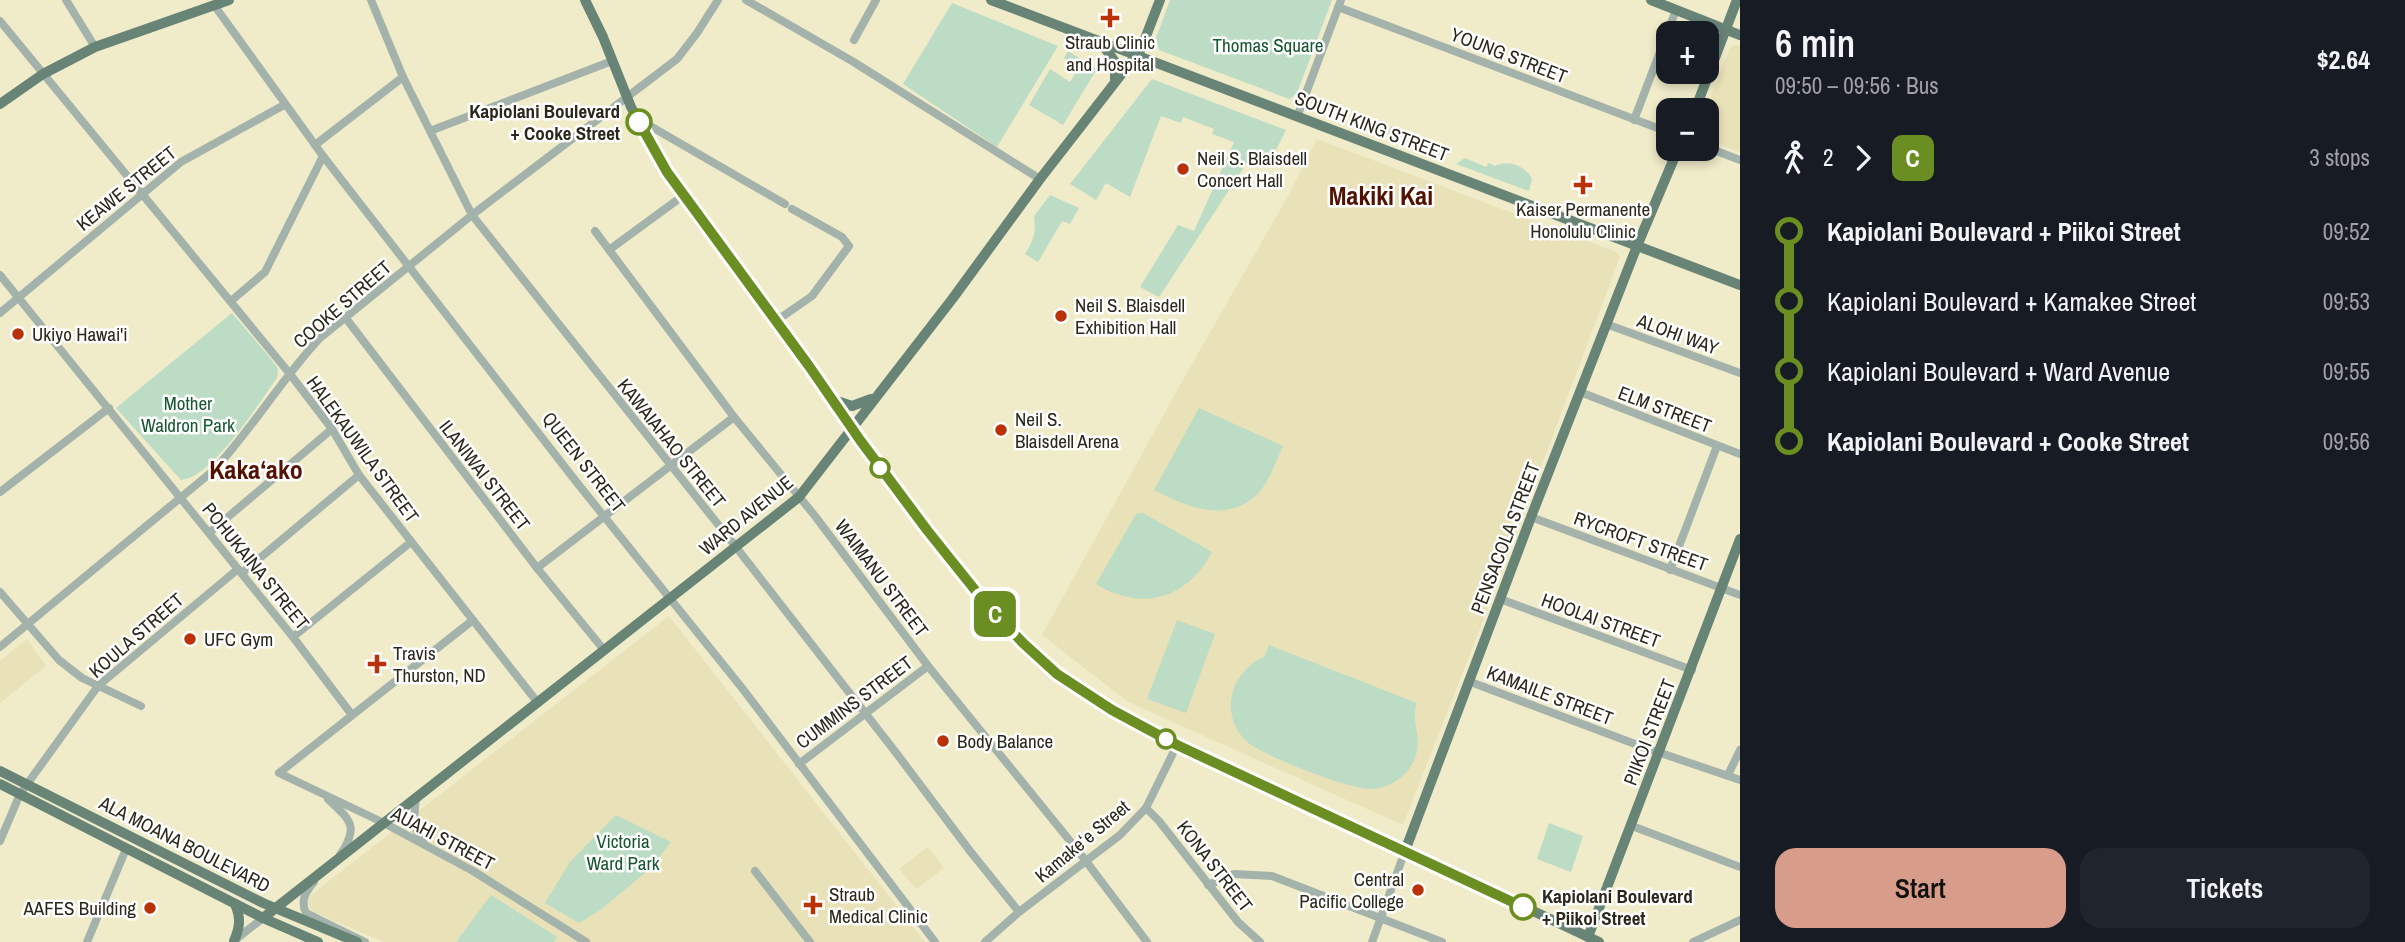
<!DOCTYPE html>
<meta charset="utf-8">
<style>
:root{--surface:#171b24;--page:#20242c;--text:#f1f3f6;--muted:#9ea1a6;--accent:#d89c8a}
body{margin:0;font-family:"Archivo Narrow",sans-serif;background:var(--page);color:var(--text);height:100vh;display:flex;flex-direction:column;font-size:26px;white-space:nowrap}
*{box-sizing:border-box;margin:0}
p{font-size:23px;color:var(--muted)}
.icon{flex:none;width:38px;height:38px;fill:none;stroke:currentColor;stroke-width:2;stroke-linecap:round;stroke-linejoin:round}
.map{position:relative;flex:1;overflow:hidden}
.drawer{display:flex;flex-direction:column;background:var(--surface);width:665px}
.drawer>*{flex:none}
.badge{padding:0 14px;border-radius:10px;font-size:24px;line-height:46px}
.buttons{position:absolute;left:1656px;top:21px;display:grid;gap:14px}
.buttons a{display:grid;place-items:center;width:63px;height:63px;border-radius:14px;background:var(--surface);box-shadow:0 4px 10px #0003;font-size:35px}
.map>.badge{position:absolute;translate:-50% -50%;box-shadow:0 0 0 4px #fff}
.legs{display:flex;align-items:center;gap:10px;height:77px;padding:0 35px;font-size:23px}
.legs p{margin-inline-start:auto}
.head{display:flex;align-items:center;justify-content:space-between;height:119px;padding:0 35px}
h1{font-size:38px;font-weight:600;line-height:52px}
.cta{display:flex;gap:14px;margin-top:auto;padding:14px 35px}
.cta a{flex:1;height:80px;border-radius:21px;background:var(--accent);color:#111;font-size:28px;font-weight:600;line-height:80px;text-align:center}
.cta a+a{background:var(--page);color:var(--text)}
ul{padding:0 35px;list-style:none}
li{display:flex;align-items:center;gap:24px;height:70px;font-size:26px}
li i{display:grid;place-items:center;width:10px;height:100%;margin:0 9px;background:currentColor}
li i::after{content:'';width:18px;height:18px;margin:-9px;border:5px solid;border-radius:50%;background:var(--surface)}
li p{margin-inline-start:auto}
li:first-child i{background:linear-gradient(#0000 50%,currentColor 0)}
li:last-child i{background:linear-gradient(currentColor 50%,#0000 0)}
main{display:flex;flex:1;min-height:0}
.map>svg:first-child{display:block}
.built{fill:#e9e1b8}
.green{fill:#bddcc5}
.lines{fill:none;stroke-linecap:round;stroke-linejoin:round}
.minor{stroke:#a3b2ab;stroke-width:8}
.major{stroke:#678477;stroke-width:10}
.line-1-casing{stroke:#fff;stroke-width:16}
.line-1{stroke:#6b8e23;stroke-width:10}
.poi-dot{fill:#ba3106;stroke:#fff;stroke-width:2.5}
.stop-1-dot{fill:#fff;stroke:#6b8e23;stroke-width:3.5}
.labels{text-anchor:middle;dominant-baseline:central;stroke-width:5;stroke-linejoin:round;paint-order:stroke}
.poi-label{font-size:19px;fill:#2a281b;stroke:#fff;text-anchor:start}
.park-label{font-size:19px;fill:#175630;stroke:#fff}
.street-label{font-size:19px;fill:#2a281b;stroke:#fff}
.stop-label{font-size:19px;font-weight:bold;fill:#2a281b;stroke:#fff;text-anchor:end}
.district-label{font-size:26px;font-weight:bold;fill:#531101;stroke:#fff}
</style>
<main>
<div class="map">
<svg width="1740" height="942" viewBox="0 0 1740 942">
<rect width="100%" height="100%" fill="#f0ebc9"/>
<g class="built">
<path d="M1733 45 1740 46V152L1706 139V110L1729 49Z"/>
<path d="M1317 139 1616 252 1620 257 1486 613 1403 825 1128 702 1042 635 1184 378 1288 196Z"/>
<path d="M669 616 925 942H384L311 911 308 902 311 895Z"/>
<path d="M27 639 46 666 0 703V661Z"/>
<path d="M928 847 944 868 916 889 899 869Z"/>
</g>
<g class="green">
<path d="M1170 0H1332L1297 93 1289 99 1159 50 1156 38Z"/>
<path d="M952 3 1058 46 997 147 903 84Z"/>
<path d="M1068 51 1097 69 1063 125 1029 105 1050 69 1070 82 1079 68 1064 58Z"/>
<path d="M1152 79 1286 130 1272 158 1254 152 1159 297 1140 287 1178 225 1194 231 1234 142 1212 134 1214 129 1183 117 1181 123 1161 116 1130 197 1106 183 1096 200 1070 184Z"/>
<path d="M1391 126 1447 146 1442 159 1387 137Z"/>
<path d="M1465 158 1486 167 1489 163 1495 166C1508 159 1526 166 1532 179L1529 191 1456 164Z"/>
<path d="M1050 195 1079 208 1070 224 1062 221 1038 262 1025 254C1034 240 1036 233 1034 216Z"/>
<path d="M232 313 271 359 278 369 277 378C259 403 211 479 181 480L116 408Z"/>
<path d="M1199 408 1283 446C1275 463 1268 487 1252 499 1222 522 1184 506 1154 490Z"/>
<path d="M1143 513 1212 552C1187 599 1142 612 1096 584L1136 514Z"/>
<path d="M1177 620 1215 634 1186 713 1147 699Z"/>
<path d="M1269 645 1417 703C1409 726 1428 742 1409 769 1400 780 1387 788 1373 789 1353 791 1259 755 1245 740 1219 713 1231 671 1264 657Z"/>
<path d="M616 815 671 842 650 869 599 911 579 923 545 903 570 862Z"/>
<path d="M1549 823 1583 836 1571 872 1537 859Z"/>
<path d="M491 895 557 937 554 942H456Z"/>
</g>
<g class="lines">
<g class="minor">
<path d="M66 0 95 47"/>
<path d="M371 0 403 77 472 215 736 547 897 754 970 851 1019 912"/>
<path d="M746 0 852 61 1040 179"/>
<path d="M214 5 323 156 578 484 742 688 935 942"/>
<path d="M1338 7 1668 132"/>
<path d="M0 21 290 374 332 429 359 475 538 703"/>
<path d="M854 40 876 0"/>
<path d="M1297 117 1341 0"/>
<path d="M638 119 785 204"/>
<path d="M1634 120 1676 10"/>
<path d="M430 131 612 61"/>
<path d="M315 145 403 77"/>
<path d="M1706 147 1740 160"/>
<path d="M595 231 734 417 815 516 928 666 1079 852 1147 942"/>
<path d="M609 250 684 195"/>
<path d="M0 275 293 637 352 715"/>
<path d="M231 301 265 272 323 156"/>
<path d="M0 313 181 162 284 105"/>
<path d="M345 317 537 568 604 650"/>
<path d="M776 321 812 296 849 246 842 237 792 209"/>
<path d="M1606 324 1740 373"/>
<path d="M1580 392 1740 454"/>
<path d="M0 492 109 408"/>
<path d="M1531 517 1740 595"/>
<path d="M209 533 332 429"/>
<path d="M537 568 734 417"/>
<path d="M1670 570 1717 446"/>
<path d="M242 573 359 475"/>
<path d="M0 592 59 660 82 678 141 706"/>
<path d="M1500 599 1692 670"/>
<path d="M473 620 279 773 384 823 473 871 586 942"/>
<path d="M293 637 411 542"/>
<path d="M0 647 214 470C252 429 281 380 319 339L472 215 677 59 697 33 718 0"/>
<path d="M1468 681 1643 747 1740 780"/>
<path d="M799 764 928 666"/>
<path d="M1728 775 1740 750"/>
<path d="M416 798C414 815 412 828 423 842"/>
<path d="M328 799C350 820 360 826 340 855"/>
<path d="M1146 808 1159 821 1238 922 1260 942"/>
<path d="M1632 826 1740 867"/>
<path d="M0 841 20 794 98 686 238 569"/>
<path d="M755 871 810 942"/>
<path d="M314 882C306 891 300 901 306 913L365 942"/>
<path d="M1208 885 1234 874 1272 876 1442 942"/>
<path d="M235 940 263 918"/>
<path d="M87 942 126 849"/>
<path d="M985 942 1019 912 1120 835 1146 808 1177 745"/>
<path d="M1372 942 1405 851"/>
<path d="M1693 942 1740 920"/>
</g>
<g class="major">
<path d="M585 0 603 37 631 107 657 156 809 366 860 440 927 530 987 605 1023 643 1072 685 1138 725 1599 942"/>
<path d="M991 0 1740 285"/>
<path d="M1651 0 1740 35"/>
<path d="M1100 41 1115 62V79"/>
<path d="M0 104 43 74 95 47 229 0"/>
<path d="M1695 110 1737 0"/>
<path d="M834 400 852 406 871 399"/>
<path d="M0 771 263 903 357 942"/>
<path d="M0 784 263 918 318 942"/>
<path d="M1405 851 1531 517 1637 246 1678 149"/>
<path d="M263 918 799 497 953 298 1040 179 1141 49 1160 0"/>
<path d="M1588 937 1740 539"/>
<path d="M234 941C240 927 241 918 235 904"/>
</g>
</g>
<g class="lines">
<g class="line-1-casing">
<path id="line-1" d="M639 122 667 172 809 366 860 440 927 530 987 605 1023 643 1057 674 1112 710 1177 745 1523 907"/>
</g>
<use href="#line-1" class="line-1"/>
</g>
<g class="poi-dot">
<path d="M1106.5 7.5h7v7h7v7h-7v7h-7v-7h-7v-7h7z"/>
<circle cx="1183" cy="169" r="7"/>
<path d="M1579.5 174.5h7v7h7v7h-7v7h-7v-7h-7v-7h7z"/>
<circle cx="1061" cy="316" r="7"/>
<circle cx="18" cy="334" r="7"/>
<circle cx="1001" cy="430" r="7"/>
<circle cx="190" cy="639" r="7"/>
<path d="M373.5 653.5h7v7h7v7h-7v7h-7v-7h-7v-7h7z"/>
<circle cx="943" cy="741" r="7"/>
<circle cx="1418" cy="890" r="7"/>
<path d="M809.5 894.5h7v7h7v7h-7v7h-7v-7h-7v-7h7z"/>
<circle cx="150" cy="908" r="7"/>
</g>
<g class="stop-1-dot">
<circle cx="639" cy="122" r="12"/>
<circle cx="880" cy="468" r="9"/>
<circle cx="1166" cy="739" r="9"/>
<circle cx="1523" cy="907" r="12"/>
</g>
<g class="labels">
<g class="poi-label">
<text x="1110" y="42" text-anchor="middle">Straub Clinic<tspan x="1110" dy="22">and Hospital</tspan></text>
<text x="1197" y="158">Neil S. Blaisdell<tspan x="1197" dy="22">Concert Hall</tspan></text>
<text x="1583" y="209" text-anchor="middle">Kaiser Permanente<tspan x="1583" dy="22">Honolulu Clinic</tspan></text>
<text x="1075" y="305">Neil S. Blaisdell<tspan x="1075" dy="22">Exhibition Hall</tspan></text>
<text x="32" y="334">Ukiyo Hawai'i</text>
<text x="1015" y="419">Neil S.<tspan x="1015" dy="22">Blaisdell Arena</tspan></text>
<text x="204" y="639">UFC Gym</text>
<text x="393" y="653">Travis<tspan x="393" dy="22">Thurston, ND</tspan></text>
<text x="957" y="741">Body Balance</text>
<text x="1404" y="879" text-anchor="end">Central<tspan x="1404" dy="22">Pacific College</tspan></text>
<text x="829" y="894">Straub<tspan x="829" dy="22">Medical Clinic</tspan></text>
<text x="136" y="908" text-anchor="end">AAFES Building</text>
</g>
<g class="park-label">
<text x="1268" y="45">Thomas Square</text>
<text x="188" y="403">Mother<tspan x="188" dy="22">Waldron Park</tspan></text>
<text x="623" y="841">Victoria<tspan x="623" dy="22">Ward Park</tspan></text>
</g>
<g class="street-label">
<text transform="translate(1509 55) rotate(21)">YOUNG STREET</text>
<text transform="translate(1372 126) rotate(21)">SOUTH KING STREET</text>
<text transform="translate(126 188) rotate(-39)">KEAWE STREET</text>
<text transform="translate(342 304) rotate(-41)">COOKE STREET</text>
<text transform="translate(1678 334) rotate(20)">ALOHI WAY</text>
<text transform="translate(1665 409) rotate(21)">ELM STREET</text>
<text transform="translate(672 443) rotate(51)">KAWAIAHAO STREET</text>
<text transform="translate(363 449) rotate(54)">HALEKAUWILA STREET</text>
<text transform="translate(584 462) rotate(52)">QUEEN STREET</text>
<text transform="translate(485 475) rotate(52)">ILANIWAI STREET</text>
<text transform="translate(746 515) rotate(-39)">WARD AVENUE</text>
<text transform="translate(1505 538) rotate(-69)">PENSACOLA STREET</text>
<text transform="translate(1641 541) rotate(20)">RYCROFT STREET</text>
<text transform="translate(256 566) rotate(51)">POHUKAINA STREET</text>
<text transform="translate(882 578) rotate(53)">WAIMANU STREET</text>
<text transform="translate(1601 620) rotate(20)">HOOLAI STREET</text>
<text transform="translate(136 635) rotate(-41)">KOULA STREET</text>
<text transform="translate(1550 695) rotate(21)">KAMAILE STREET</text>
<text transform="translate(854 702) rotate(-37)">CUMMINS STREET</text>
<text transform="translate(1649 732) rotate(-69)">PIIKOI STREET</text>
<text transform="translate(443 838) rotate(28)">AUAHI STREET</text>
<text transform="translate(1082 841) rotate(-40)">Kamakeʻe Street</text>
<text transform="translate(185 844) rotate(27)">ALA MOANA BOULEVARD</text>
<text transform="translate(1215 866) rotate(52)">KONA STREET</text>
</g>
<g class="stop-label">
<text x="620" y="111">Kapiolani Boulevard<tspan x="620" dy="22">+ Cooke Street</tspan></text>
<text x="1542" y="896" text-anchor="start">Kapiolani Boulevard<tspan x="1542" dy="22">+ Piikoi Street</tspan></text>
</g>
<g class="district-label">
<text x="1381" y="195">Makiki Kai</text>
<text x="256" y="469">Kaka‘ako</text>
</g>
</g>
</svg>
<div class="buttons">
<a>+</a>
<a>−</a>
</div>
<b class="badge" style="left:995px;top:614px;background:#6b8e23;color:#fff">C</b>
</div>
<section class="drawer">
<div class="head"><div><h1>6 min</h1><p>09:50 – 09:56 · Bus</p></div><b>$2.64</b></div>
<div class="legs"><svg class="icon" aria-label="walk" viewBox="0 0 24 24"><circle cx="13" cy="4" r="2"/><path d="M13 8l-2 6 4 7M11 14l-3 7M7 12l3-4h3l4 4"/></svg>2<svg class="icon" aria-label="forward" viewBox="0 0 24 24"><path d="M9 5l7 7-7 7"/></svg><b class="badge" style="background:#6b8e23;color:#fff">C</b><p>3 stops</p></div>
<ul>
<li><i style="color:#6b8e23"></i><b>Kapiolani Boulevard + Piikoi Street</b><p>09:52</p></li>
<li><i style="color:#6b8e23"></i><span>Kapiolani Boulevard + Kamakee Street</span><p>09:53</p></li>
<li><i style="color:#6b8e23"></i><span>Kapiolani Boulevard + Ward Avenue</span><p>09:55</p></li>
<li><i style="color:#6b8e23"></i><b>Kapiolani Boulevard + Cooke Street</b><p>09:56</p></li>
</ul>
<div class="cta"><a>Start</a><a>Tickets</a></div>
</section>
</main>
